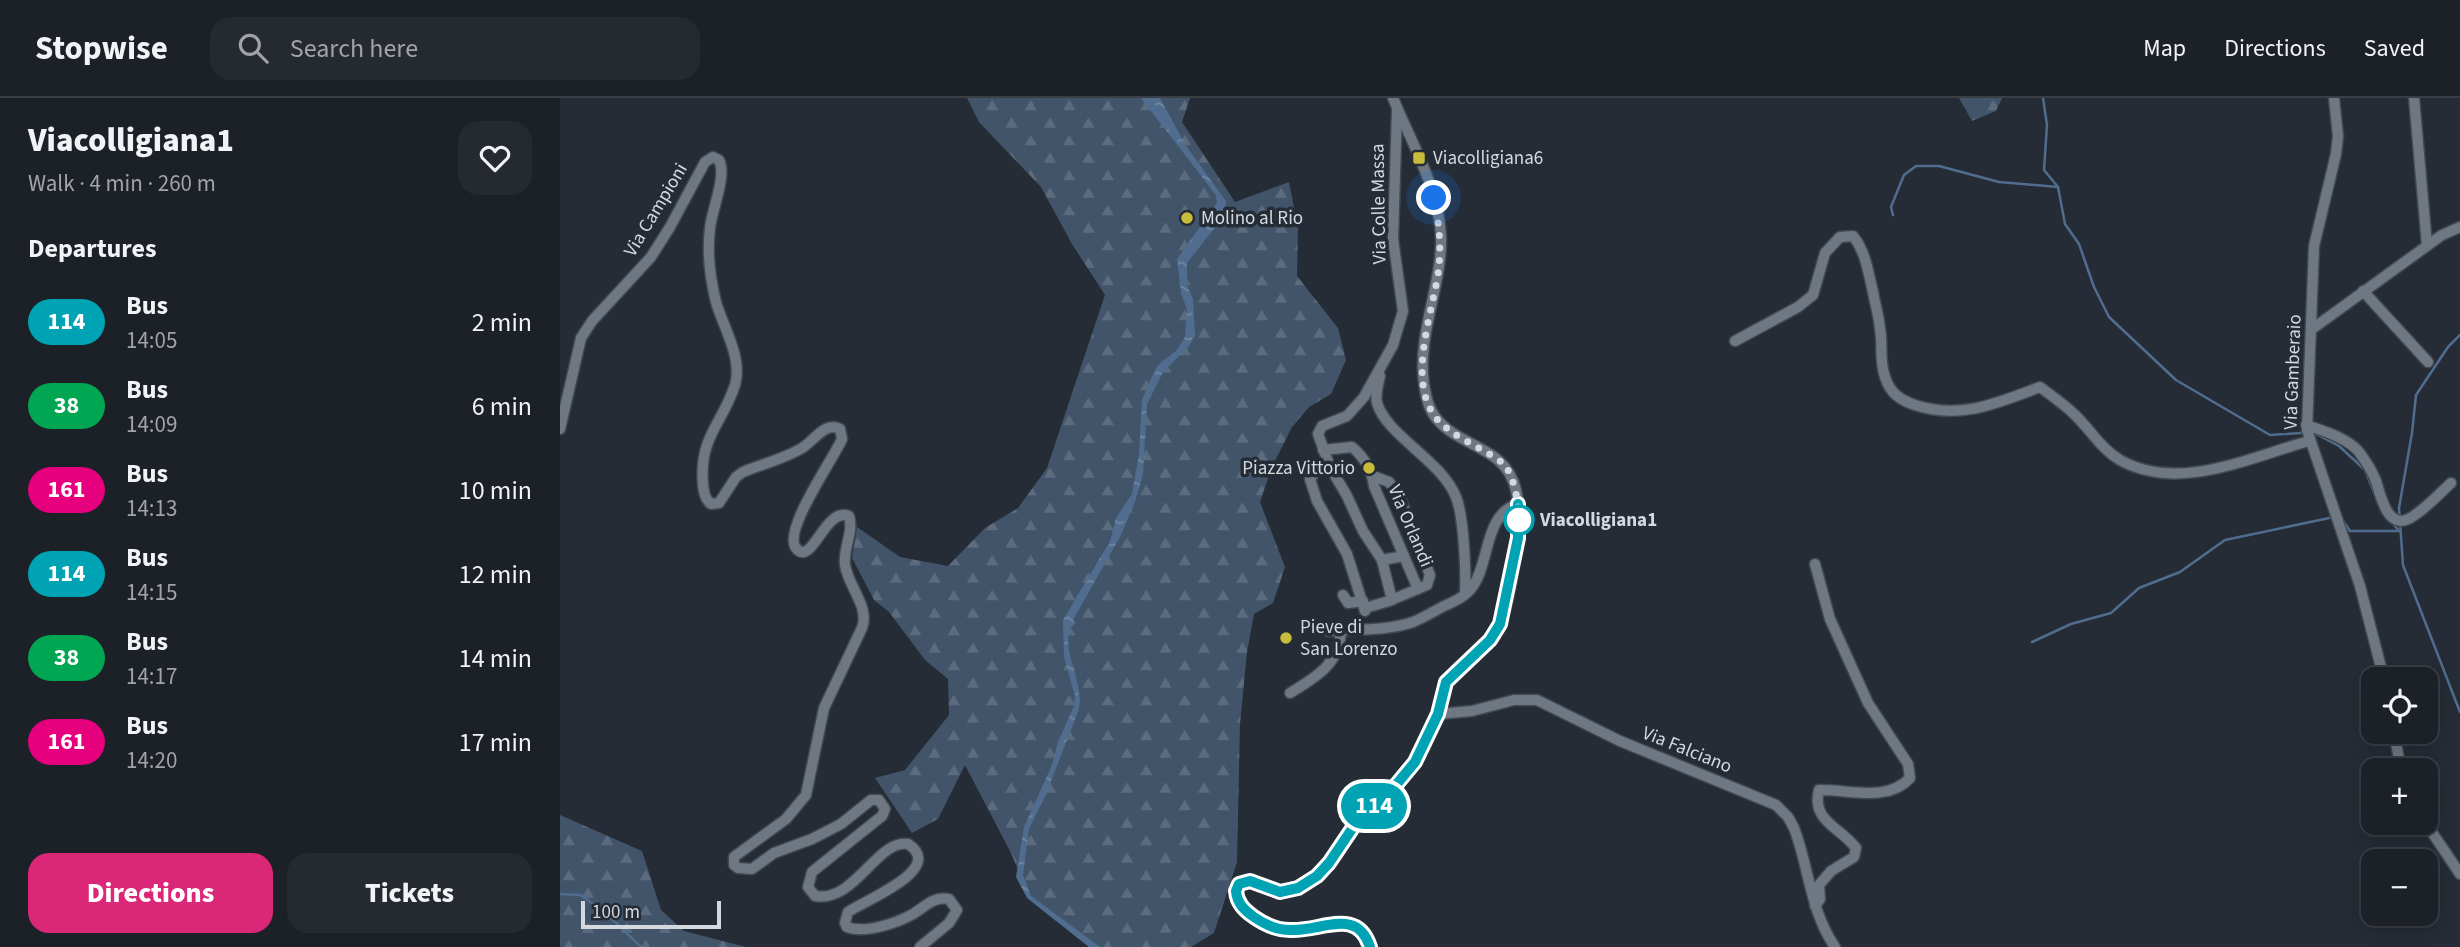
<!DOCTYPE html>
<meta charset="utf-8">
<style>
:root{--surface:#1c2128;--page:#252930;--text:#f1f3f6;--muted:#a0a3a8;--line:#3a3e45;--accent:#db2777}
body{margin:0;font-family:"Source Sans 3",sans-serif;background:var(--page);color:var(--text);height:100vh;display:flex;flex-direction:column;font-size:26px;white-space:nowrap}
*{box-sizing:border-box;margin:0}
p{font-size:23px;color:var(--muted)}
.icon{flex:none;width:38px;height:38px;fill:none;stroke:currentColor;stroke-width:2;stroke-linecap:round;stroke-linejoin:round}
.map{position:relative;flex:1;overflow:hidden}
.panel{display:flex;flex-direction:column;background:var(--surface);width:560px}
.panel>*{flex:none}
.badge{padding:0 14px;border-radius:23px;font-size:24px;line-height:46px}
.controls{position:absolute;left:1801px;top:569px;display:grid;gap:14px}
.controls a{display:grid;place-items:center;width:77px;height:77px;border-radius:14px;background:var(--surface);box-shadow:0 4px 18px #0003,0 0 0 2px var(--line);font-size:35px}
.scale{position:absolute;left:21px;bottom:18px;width:140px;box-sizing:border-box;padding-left:7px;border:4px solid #d4d9df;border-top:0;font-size:19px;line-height:24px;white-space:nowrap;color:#d4d9df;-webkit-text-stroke:5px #252c35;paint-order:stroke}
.you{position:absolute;width:35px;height:35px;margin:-18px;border:5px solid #fff;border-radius:50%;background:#1a73e8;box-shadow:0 0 0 10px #1a73e833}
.map>.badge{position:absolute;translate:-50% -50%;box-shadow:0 0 0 4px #fff}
h2{padding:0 28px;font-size:26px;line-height:63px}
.round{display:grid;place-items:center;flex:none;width:74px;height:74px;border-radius:21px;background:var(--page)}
.summary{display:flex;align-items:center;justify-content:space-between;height:119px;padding:0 28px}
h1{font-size:33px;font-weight:800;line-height:52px}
.button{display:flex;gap:14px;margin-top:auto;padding:14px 28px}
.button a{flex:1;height:80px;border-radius:21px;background:var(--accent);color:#fff;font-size:28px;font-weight:800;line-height:80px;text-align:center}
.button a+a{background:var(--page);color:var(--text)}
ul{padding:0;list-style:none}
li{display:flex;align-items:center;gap:21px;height:84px;padding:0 28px}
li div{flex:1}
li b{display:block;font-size:26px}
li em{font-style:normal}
li .badge{min-width:77px;font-weight:700;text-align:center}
header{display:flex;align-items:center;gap:42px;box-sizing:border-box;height:98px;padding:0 35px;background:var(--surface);border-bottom:2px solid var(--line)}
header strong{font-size:33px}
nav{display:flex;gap:38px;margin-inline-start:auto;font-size:24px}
.search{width:490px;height:63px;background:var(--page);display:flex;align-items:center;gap:18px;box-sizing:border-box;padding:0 24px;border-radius:21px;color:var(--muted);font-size:26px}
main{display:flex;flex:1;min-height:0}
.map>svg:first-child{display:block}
.forest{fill:url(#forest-firs)}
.water{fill:url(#water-ripples)}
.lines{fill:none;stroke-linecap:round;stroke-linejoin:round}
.stream{stroke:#506d8f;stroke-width:2.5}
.minor-tunnel{stroke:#3f464e;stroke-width:10;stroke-dasharray:10 5;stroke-linecap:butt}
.minor-casing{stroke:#41484f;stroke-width:13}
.minor{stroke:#6f7882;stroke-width:10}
.line-casing{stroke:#fff;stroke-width:16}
.line{stroke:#00a3b4;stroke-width:10}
.walk{stroke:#d4d9df;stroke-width:7;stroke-dasharray:0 12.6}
.poi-dot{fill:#c9bb3b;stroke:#252c35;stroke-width:2.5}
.stop-dot{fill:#fff;stroke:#00a3b4;stroke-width:3.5}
.labels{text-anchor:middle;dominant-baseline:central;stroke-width:7;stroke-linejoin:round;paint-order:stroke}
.poi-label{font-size:19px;fill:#d4d9df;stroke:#252c35;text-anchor:start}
.street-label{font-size:19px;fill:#d4d9df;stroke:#252c35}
.stop-label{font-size:19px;font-weight:bold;fill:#d4d9df;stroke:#252c35;text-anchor:start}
</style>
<header>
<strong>Stopwise</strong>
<div class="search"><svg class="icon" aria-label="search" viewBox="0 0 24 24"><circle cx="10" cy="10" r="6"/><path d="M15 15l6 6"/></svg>Search here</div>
<nav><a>Map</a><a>Directions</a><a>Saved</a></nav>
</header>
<main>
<section class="panel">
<div class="summary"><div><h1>Viacolligiana1</h1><p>Walk · 4 min · 260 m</p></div><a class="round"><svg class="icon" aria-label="heart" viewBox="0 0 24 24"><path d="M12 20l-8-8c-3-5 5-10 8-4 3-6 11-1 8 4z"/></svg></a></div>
<h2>Departures</h2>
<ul>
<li><span class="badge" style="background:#00a3b4;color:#fff">114</span><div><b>Bus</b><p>14:05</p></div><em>2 min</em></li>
<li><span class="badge" style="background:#00a651;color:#fff">38</span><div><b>Bus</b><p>14:09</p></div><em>6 min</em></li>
<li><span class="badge" style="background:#e6007e;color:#fff">161</span><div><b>Bus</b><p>14:13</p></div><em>10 min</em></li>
<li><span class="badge" style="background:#00a3b4;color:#fff">114</span><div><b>Bus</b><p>14:15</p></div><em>12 min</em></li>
<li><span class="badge" style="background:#00a651;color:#fff">38</span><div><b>Bus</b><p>14:17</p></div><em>14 min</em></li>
<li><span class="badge" style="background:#e6007e;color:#fff">161</span><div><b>Bus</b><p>14:20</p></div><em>17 min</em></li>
</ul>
<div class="button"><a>Directions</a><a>Tickets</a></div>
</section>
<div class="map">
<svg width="1900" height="849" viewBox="0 0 1900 849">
<defs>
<pattern id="forest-firs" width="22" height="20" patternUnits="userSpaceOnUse" patternTransform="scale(1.75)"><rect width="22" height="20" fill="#42546a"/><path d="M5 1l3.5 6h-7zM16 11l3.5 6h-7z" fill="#5c6c7f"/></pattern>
<pattern id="water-ripples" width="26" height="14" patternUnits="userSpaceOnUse" patternTransform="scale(1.75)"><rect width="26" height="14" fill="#506d8f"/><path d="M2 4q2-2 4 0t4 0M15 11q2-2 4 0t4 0" fill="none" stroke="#7088a3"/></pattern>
</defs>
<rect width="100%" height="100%" fill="#252c35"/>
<g class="forest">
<path d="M407 0H630L622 24 675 104 729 84 738 130 737 178 778 230 786 262 771 296 749 309 732 329 712 369 700 404 725 469 713 505 694 516 687 554 680 626 677 764 654 835 631 849H536L495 822 469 800 452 757 405 667 378 721 352 735 315 680 345 672 389 617 388 581 365 562 329 514 314 502 292 460 297 429 340 459 388 468 425 430 458 410 487 370 545 197 512 146 481 89 419 24Z"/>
<path d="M1399 0H1442L1436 13 1412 23Z"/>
<path d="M0 717 82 753 101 812 124 833 186 849H0Z"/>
</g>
<path class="water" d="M581 0H600L626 48 666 103 665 114 660 123 627 165V187L633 201 635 238 629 248 603 274 587 306 583 376 575 404 561 437 513 522 516 525 510 530C502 559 524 582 519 611L486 696 469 731 463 777 471 798 540 849H529L467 800 456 779 464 729 492 667 498 644 514 608 515 598 504 559 503 522 550 443 556 420 572 396 579 356 582 302 594 274 598 267 617 252 625 239 627 211 621 195 617 161 657 105 656 98 649 88Z"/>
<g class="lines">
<g class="stream">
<path d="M1483 0 1487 27 1484 72 1498 89 1505 126 1519 146 1534 189 1549 219 1616 282 1710 337 1741 335"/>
<path d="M1333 117 1331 109 1344 77 1356 68H1379L1439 84 1498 89"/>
<path d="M1900 237 1888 249 1856 297 1852 335 1839 410 1843 467 1900 614"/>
<path d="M1754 335 1779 348 1805 372 1817 402"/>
<path d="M1782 421 1790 433H1839"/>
<path d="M1830 422 1839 433"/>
<path d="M1472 544 1511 526 1551 515 1579 490 1620 474 1665 442 1774 419"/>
<path d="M0 796 21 797 51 820 81 849"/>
</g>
<path class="minor-tunnel" d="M753 377 764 369"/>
<g class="minor-casing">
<g id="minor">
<path d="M1774 0 1778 38 1776 56 1754 148 1747 332 1800 488 1824 581"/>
<path d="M1854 0 1867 147"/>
<path d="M1803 193 1868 264"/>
<path d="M1752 231 1882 137 1900 129"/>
<path d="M1175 243 1238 209 1253 197 1265 155 1280 139 1293 138C1306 154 1308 174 1313 194 1315 206 1319 218 1320 231 1323 247 1319 262 1325 279 1330 295 1340 302 1355 307 1400 322 1438 305 1480 289 1492 298 1504 306 1514 316 1530 331 1541 351 1560 362 1619 395 1690 359 1749 343"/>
<path d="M820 278C818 287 815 296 817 305 827 338 881 362 896 399 904 419 906 473 905 496"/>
<path d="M1746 327C1763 333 1788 340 1799 354 1805 362 1812 373 1816 383 1821 399 1828 437 1855 417 1868 408 1879 396 1891 385"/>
<path d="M0 331 21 240 32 223 91 159 110 129 145 64 153 59 159 62C167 78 152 111 150 130 147 154 150 180 156 204 163 229 183 260 175 287 162 327 139 338 143 387 144 395 145 401 151 406L159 405 176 379 183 374C202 366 224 361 242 350 254 343 265 323 280 331L282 341C274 360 222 433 236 450 252 470 265 408 289 418 294 434 283 450 285 467 288 488 310 509 302 530L264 610 246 697 226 721 178 756 174 759V767L178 770 192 771 214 755 252 741 281 726 311 702H319L325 711 322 718 252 774 248 789 255 798C295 805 317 741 348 746 387 771 303 803 288 814L285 825 287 829C305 836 337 825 353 816 366 808 374 798 389 801L397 812 389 825 360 849"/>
<path d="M763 352 792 349C804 359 812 373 814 388L858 491"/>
<path d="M753 377 750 381 757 403 787 456 805 513"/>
<path d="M822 462 844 458"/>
<path d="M1255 466 1270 521 1308 605 1348 666 1350 680C1327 705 1288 691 1259 692 1251 723 1280 729 1296 750L1294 759 1271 773 1259 787 1260 801 1255 808"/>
<path d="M783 497 788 505 803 503"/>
<path d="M832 502 822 462 803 433 787 398 770 369 758 336 762 328 787 318 804 299 833 247 843 213 833 141 837 12"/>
<path d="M805 510 829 503 867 487 870 477 838 395 829 384 813 378"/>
<path d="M768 533C796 531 827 533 853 524 863 520 873 514 882 509 893 504 907 498 913 488 930 464 924 416 958 406"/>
<path d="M730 595C756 579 780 566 781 532"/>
<path d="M878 616 912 613 954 602H977L1060 643 1216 707 1228 719 1234 730C1249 769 1250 813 1275 849"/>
<path d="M1834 634 1841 672"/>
<path d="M1865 724 1900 776"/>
<path d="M810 849 801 831C773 813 737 848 694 819 684 812 677 805 676 793L679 786 684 783C708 782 715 804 744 788 770 773 779 744 798 724 820 699 849 680 864 649 869 638 875 627 878 615 881 605 881 593 886 584 898 565 922 556 935 536 951 511 963 422 956 392 945 347 901 351 876 320 868 310 866 298 864 286 857 235 882 189 881 139 879 90 851 44 833 0"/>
</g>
</g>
<use href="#minor" class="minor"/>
</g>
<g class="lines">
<g class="line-casing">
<path id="line" d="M810 849C797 808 761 834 730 832 717 832 704 826 694 819 684 812 677 805 676 793L679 786 690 783 720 794 738 790 757 778 769 765 796 725 831 693 855 664 878 616 886 584 930 542 940 526 958 440V406"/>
</g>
<use href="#line" class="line"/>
<path class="walk" d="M874 100C879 124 881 145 879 169 874 212 845 283 877 321 892 339 924 350 944 366 956 382 958 405 959 422"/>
</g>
<g class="poi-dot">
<rect x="852" y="53" width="14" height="14" rx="3.5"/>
<circle cx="627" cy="120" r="7"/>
<circle cx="809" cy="370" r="7"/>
<circle cx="726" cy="540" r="7"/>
</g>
<circle class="stop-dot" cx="959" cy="422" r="14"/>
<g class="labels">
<g class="poi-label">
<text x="873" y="60">Viacolligiana6</text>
<text x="641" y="120">Molino al Rio</text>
<text x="795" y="370" text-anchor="end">Piazza Vittorio</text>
<text x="740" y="529">Pieve di<tspan x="740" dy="22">San Lorenzo</tspan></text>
</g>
<g class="street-label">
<text transform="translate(819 106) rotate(-91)">Via Colle Massa</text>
<text transform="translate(96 112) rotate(-59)">Via Campioni</text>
<text transform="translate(1733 274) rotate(-88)">Via Gamberaio</text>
<text transform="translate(850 428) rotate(67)">Via Orlandi</text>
<text transform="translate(1127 652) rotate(22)">Via Falciano</text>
</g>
<g class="stop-label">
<text x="980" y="422">Viacolligiana1</text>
</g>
</g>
</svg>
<div class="controls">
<a><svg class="icon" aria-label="locate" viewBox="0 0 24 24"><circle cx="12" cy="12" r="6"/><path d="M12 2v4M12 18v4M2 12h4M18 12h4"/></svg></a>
<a>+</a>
<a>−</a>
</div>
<div class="scale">100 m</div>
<div class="you" style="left:874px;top:100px"></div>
<b class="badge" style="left:814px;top:708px;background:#00a3b4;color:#fff">114</b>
</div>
</main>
